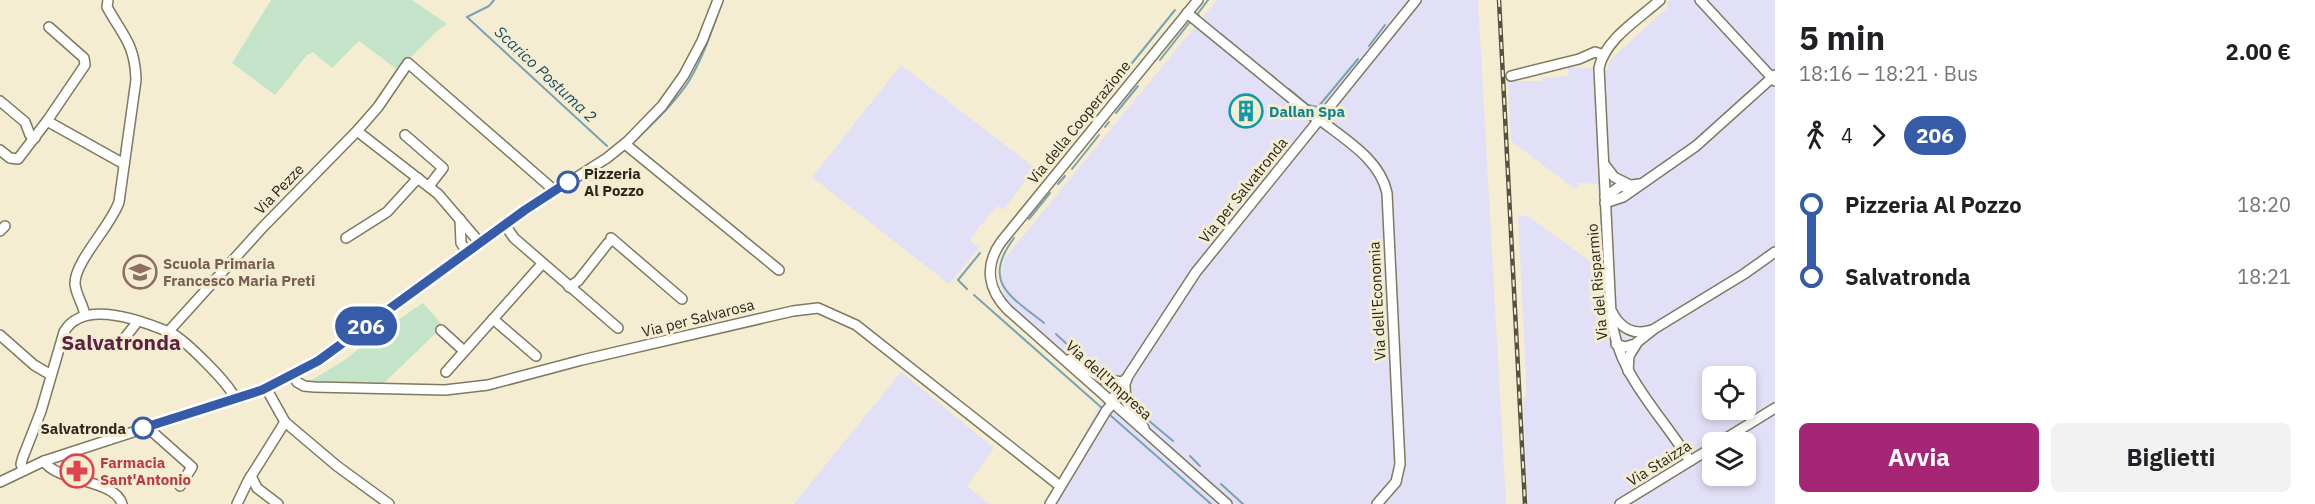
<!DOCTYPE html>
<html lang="it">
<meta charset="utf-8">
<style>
:root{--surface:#fff;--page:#f2f2f2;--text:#202124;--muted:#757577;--accent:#a62574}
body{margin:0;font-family:"IBM Plex Sans",sans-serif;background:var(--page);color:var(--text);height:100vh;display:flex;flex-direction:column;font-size:22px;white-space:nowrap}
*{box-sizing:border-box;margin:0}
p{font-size:20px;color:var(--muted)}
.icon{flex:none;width:33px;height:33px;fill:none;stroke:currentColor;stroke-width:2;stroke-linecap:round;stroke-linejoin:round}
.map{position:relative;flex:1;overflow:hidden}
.drawer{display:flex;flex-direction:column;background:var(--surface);width:540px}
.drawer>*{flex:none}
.badge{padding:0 12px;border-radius:20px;font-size:21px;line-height:39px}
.fabs{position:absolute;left:1702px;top:366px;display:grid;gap:12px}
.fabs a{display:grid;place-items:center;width:54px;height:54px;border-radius:9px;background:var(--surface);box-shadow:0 3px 9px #0003;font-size:30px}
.map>.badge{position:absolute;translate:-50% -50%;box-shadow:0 0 0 3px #fff}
.legs{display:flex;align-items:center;gap:9px;height:66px;padding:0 24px;font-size:20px}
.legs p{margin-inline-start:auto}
.overview{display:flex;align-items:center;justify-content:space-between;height:102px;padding:0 24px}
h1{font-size:33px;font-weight:700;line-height:45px}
.cta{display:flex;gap:12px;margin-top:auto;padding:12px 24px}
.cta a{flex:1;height:69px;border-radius:9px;background:var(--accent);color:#fff;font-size:24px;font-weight:700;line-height:69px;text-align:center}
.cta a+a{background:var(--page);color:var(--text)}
ul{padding:0 24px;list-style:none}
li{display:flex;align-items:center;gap:21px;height:72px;font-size:22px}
li i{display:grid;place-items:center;width:9px;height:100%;margin:0 8px;background:currentColor}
li i::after{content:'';width:15px;height:15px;margin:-8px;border:4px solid;border-radius:50%;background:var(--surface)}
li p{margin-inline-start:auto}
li:first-child i{background:linear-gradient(#0000 50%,currentColor 0)}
li:last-child i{background:linear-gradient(currentColor 50%,#0000 0)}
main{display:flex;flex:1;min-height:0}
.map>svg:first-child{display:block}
.industrial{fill:#e2e0f6;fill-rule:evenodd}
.green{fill:#c3e4c8}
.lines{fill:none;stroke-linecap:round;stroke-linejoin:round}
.stream{stroke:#78a2b5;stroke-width:2}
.minor-casing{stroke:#7f7960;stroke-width:12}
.minor{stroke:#fff;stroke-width:9}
.rail-casing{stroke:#555143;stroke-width:4.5}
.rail{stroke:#f4edd2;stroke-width:2;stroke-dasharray:7;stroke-linecap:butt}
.line-1-casing{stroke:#fff;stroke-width:14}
.line-1{stroke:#365ba9;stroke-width:9}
.stop-1-dot{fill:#fff;stroke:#365ba9;stroke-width:3}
.labels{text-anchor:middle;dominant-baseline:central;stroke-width:6;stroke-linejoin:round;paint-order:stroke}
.culture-label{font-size:15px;font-weight:bold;fill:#0d838f;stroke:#f4edd2;text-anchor:start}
.street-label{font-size:15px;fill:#2a271d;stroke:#f4edd2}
.stop-label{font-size:15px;font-weight:bold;fill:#2a271d;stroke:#f4edd2;text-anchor:start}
.education-label{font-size:15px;font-weight:bold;fill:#785e54;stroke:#f4edd2;text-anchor:start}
.health-label{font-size:15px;font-weight:bold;fill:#be3a42;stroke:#f4edd2;text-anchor:start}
.water-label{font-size:16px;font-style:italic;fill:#164f63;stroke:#f4edd2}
.district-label{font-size:21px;font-weight:bold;fill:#5d1f42;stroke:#f4edd2}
</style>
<main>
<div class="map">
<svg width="1775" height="504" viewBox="0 0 1775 504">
<rect width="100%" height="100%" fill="#f4edd2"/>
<g class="industrial">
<path d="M1217 0H1478L1506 504H1046L1106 394 1006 304 1000 281 1005 258Z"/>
<path d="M1670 0H1775V504H1528L1523 398 1526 396V374L1518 216H1528L1602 270 1598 184 1579 183 1575 189 1511 141 1508 81H1542V78L1568 76V67L1607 69 1611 59 1667 8V2ZM1713 376H1746V410H1713ZM1713 442H1746V476H1713Z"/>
<path d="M901 65 1035 168 1003 210 998 206 980 226 970 240 979 248 949 284 812 177Z"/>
<path d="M901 372 994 448 967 486 989 504H794Z"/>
</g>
<g class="green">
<path d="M271 0H412L447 24 437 31 398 70 359 41 332 68 313 52 307 55 275 95 232 63Z"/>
<path d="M423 303 443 326 384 383 310 381 348 358 370 339Z"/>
</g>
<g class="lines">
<g class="stream">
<path d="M494 0 489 6 467 17 607 146"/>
<path d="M1199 12 1208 0"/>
<path d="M1198 13 1199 17 1213 29"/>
<path d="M1222 35 1276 79"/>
<path d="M1369 46 1385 25"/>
<path d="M1160 60 1189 23"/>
<path d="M1289 89 1308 105 1318 107 1358 59"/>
<path d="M1107 94 1175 10"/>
<path d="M1116 113 1138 86"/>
<path d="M1105 127 1109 122"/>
<path d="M633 143C653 123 674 104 689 81 704 56 713 27 723 0"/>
<path d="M1072 169 1099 135"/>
<path d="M1058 184 1065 176"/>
<path d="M1029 219 1050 193"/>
<path d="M1014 238C981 282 1010 296 1044 323"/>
<path d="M967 289 958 280 980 253"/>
<path d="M974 295 1102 408"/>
<path d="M1056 334 1070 347"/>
<path d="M1110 415 1211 504"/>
<path d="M1148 420 1173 441"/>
<path d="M1190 456 1200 466"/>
<path d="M1221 484 1243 504"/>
</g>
<g class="minor-casing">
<g id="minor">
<path d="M1198 0 1001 242C984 266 988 290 1008 310L1227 504"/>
<path d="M1660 0C1639 19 1605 39 1599 68L1611 314C1616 374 1660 412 1690 461"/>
<path d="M1700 0 1775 81"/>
<path d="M1187 13 1318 120"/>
<path d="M49 27 84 58 85 65 47 121 124 164"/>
<path d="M1511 76 1579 59 1595 52 1604 55"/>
<path d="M0 101 25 122 30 135 35 138"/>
<path d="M1319 119C1344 139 1380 159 1387 193L1400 464 1396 482 1377 504"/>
<path d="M357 131 438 194 480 243"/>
<path d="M405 135 443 168 429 186"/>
<path d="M625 144 779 270"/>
<path d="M0 150 10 158 18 159 47 121"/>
<path d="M1604 164 1614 177 1630 185"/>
<path d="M1605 197 1619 187 1639 184"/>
<path d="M1605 203 1623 197 1696 146 1775 75"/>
<path d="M460 219 461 243 467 252"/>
<path d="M505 225 514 238 618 328"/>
<path d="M0 231 5 226"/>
<path d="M346 238 387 212 418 178"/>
<path d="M611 238 682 299"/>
<path d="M569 287 578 281 608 243 613 240"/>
<path d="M1612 312C1620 328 1634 336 1652 330"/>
<path d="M85 315C83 304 76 295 75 284 74 262 111 226 119 202L136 80C135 44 123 36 107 7L108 0"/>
<path d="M493 319 536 356"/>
<path d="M441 330 464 351"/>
<path d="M168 332 263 227 357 131 378 107 408 63 555 191"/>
<path d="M0 335 34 365 51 375"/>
<path d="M123 340 135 325"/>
<path d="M1616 344 1625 347 1635 344 1654 329 1744 274 1775 252"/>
<path d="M1070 359 1103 379 1122 382 1127 378"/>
<path d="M1628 371 1629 356 1637 343"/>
<path d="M446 372 542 264"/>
<path d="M293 375 297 382 304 386 314 387 445 390 488 385 582 360 793 311 818 308 856 325 1060 486"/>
<path d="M1125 387 1126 401 1144 428"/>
<path d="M266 388 285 422 337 466 389 504"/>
<path d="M1109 400 1122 392 1128 376 1196 272 1416 0"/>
<path d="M147 427 192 467 180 486"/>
<path d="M1720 442 1775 408"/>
<path d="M44 461C56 482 115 479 122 504"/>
<path d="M23 470 21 464 23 457 41 411 64 332C83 298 143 321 171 333 184 339 231 385 235 399"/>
<path d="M251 476 257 488 278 504"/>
<path d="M0 482 44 461 262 390 318 361 525 210 607 158 628 141 662 106 684 75 702 41 718 0"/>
<path d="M237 504 248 481 285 422"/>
<path d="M1050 504 1106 411 1113 403"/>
<path d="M1620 504 1713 447"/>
</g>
</g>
<use href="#minor" class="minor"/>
<g class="rail-casing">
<path id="rail" d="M1499 0 1525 504"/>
</g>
<use href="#rail" class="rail"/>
</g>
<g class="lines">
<g class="line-1-casing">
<path id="line-1" d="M143 428 262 390 318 361 525 210 568 182"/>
</g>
<use href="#line-1" class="line-1"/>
</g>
<defs>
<g id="building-ring" transform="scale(1.725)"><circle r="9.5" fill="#f4edd2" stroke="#0f9aa8" stroke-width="1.5"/><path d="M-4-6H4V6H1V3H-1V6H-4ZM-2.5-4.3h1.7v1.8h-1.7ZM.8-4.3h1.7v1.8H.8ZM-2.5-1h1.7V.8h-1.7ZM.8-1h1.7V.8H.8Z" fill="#0f9aa8"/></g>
<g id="school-ring" transform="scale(1.725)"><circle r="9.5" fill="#f4edd2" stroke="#8d6e63" stroke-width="1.5"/><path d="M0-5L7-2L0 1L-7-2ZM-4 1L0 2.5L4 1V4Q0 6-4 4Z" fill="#8d6e63"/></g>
<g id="pharmacy-ring" transform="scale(1.725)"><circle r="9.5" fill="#f4edd2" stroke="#e0444e" stroke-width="1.5"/><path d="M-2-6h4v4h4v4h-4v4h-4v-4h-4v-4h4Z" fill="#e0444e"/></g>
</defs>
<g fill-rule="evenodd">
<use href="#building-ring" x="1246" y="111"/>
<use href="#school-ring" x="140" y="272"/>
<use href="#pharmacy-ring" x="77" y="471"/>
</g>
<g class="stop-1-dot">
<circle cx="568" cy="182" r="10"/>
<circle cx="143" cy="428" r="10"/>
</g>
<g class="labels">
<g class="culture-label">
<text x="1269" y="111">Dallan Spa</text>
</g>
<g class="street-label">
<text transform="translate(1079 122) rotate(-51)">Via della Cooperazione</text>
<text transform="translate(279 189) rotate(-46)">Via Pezze</text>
<text transform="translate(1243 190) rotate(-51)">Via per Salvatronda</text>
<text transform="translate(1597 282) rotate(-95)">Via del Risparmio</text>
<text transform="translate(1377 301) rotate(-93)">Via dell'Economia</text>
<text transform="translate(698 318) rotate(-14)">Via per Salvarosa</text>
<text transform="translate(1109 380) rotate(42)">Via dell'Impresa</text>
<text transform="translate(1659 463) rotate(-32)">Via Staizza</text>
</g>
<g class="stop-label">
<text x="584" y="173">Pizzeria<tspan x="584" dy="17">Al Pozzo</tspan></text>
<text x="126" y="428" text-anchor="end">Salvatronda</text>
</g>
<g class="education-label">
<text x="163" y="263">Scuola Primaria<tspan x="163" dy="17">Francesco Maria Preti</tspan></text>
</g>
<g class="health-label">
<text x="100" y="462">Farmacia<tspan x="100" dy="17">Sant'Antonio</tspan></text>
</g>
<g class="water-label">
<text transform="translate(546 74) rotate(43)">Scarico Postuma 2</text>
</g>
<g class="district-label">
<text x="121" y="342">Salvatronda</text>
</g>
</g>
</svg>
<div class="fabs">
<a><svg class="icon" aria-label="locate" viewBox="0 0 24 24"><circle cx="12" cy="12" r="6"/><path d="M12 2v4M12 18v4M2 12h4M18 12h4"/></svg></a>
<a><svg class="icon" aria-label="layers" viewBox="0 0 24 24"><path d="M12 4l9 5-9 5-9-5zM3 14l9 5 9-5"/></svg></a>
</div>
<b class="badge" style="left:366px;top:326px;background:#365ba9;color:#fff">206</b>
</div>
<section class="drawer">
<div class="overview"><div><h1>5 min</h1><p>18:16 – 18:21 · Bus</p></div><b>2.00 €</b></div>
<div class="legs"><svg class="icon" aria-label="walk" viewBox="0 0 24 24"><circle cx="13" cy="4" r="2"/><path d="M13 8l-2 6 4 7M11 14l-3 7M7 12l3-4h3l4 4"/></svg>4<svg class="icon" aria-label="forward" viewBox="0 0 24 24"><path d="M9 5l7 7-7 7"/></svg><b class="badge" style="background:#365ba9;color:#fff">206</b></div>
<ul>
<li><i style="color:#365ba9"></i><b>Pizzeria Al Pozzo</b><p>18:20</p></li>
<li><i style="color:#365ba9"></i><b>Salvatronda</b><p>18:21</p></li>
</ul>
<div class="cta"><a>Avvia</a><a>Biglietti</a></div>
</section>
</main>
